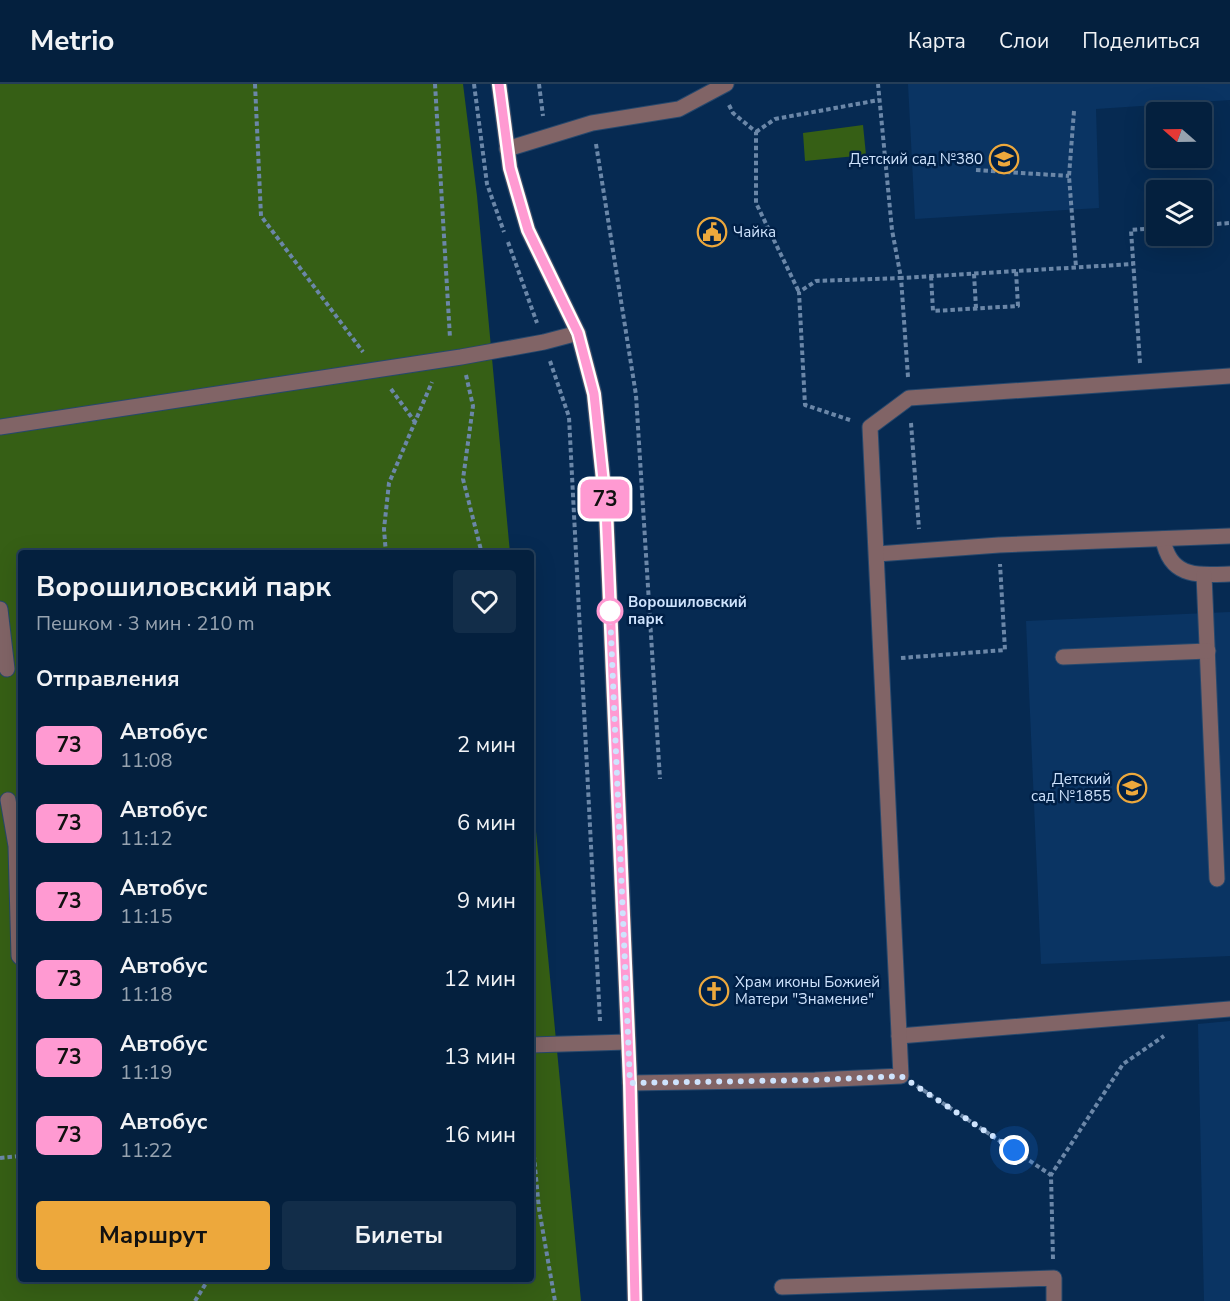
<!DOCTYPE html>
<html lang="ru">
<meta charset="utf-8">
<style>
:root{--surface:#04203e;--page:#122d49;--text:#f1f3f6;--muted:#97a3b0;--line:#253e58;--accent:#eda83c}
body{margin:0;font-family:"Nunito Sans",sans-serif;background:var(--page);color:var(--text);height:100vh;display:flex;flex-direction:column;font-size:22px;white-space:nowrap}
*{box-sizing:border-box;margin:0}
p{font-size:20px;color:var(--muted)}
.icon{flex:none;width:33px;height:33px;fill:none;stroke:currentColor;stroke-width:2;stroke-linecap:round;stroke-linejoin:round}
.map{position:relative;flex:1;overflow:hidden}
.side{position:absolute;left:18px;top:466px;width:516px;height:732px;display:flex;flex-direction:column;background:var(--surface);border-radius:6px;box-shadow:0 6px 24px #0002,0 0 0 2px var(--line)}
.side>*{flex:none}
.badge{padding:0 12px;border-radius:9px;font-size:21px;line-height:39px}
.needle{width:39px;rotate:290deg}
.buttons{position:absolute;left:1146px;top:18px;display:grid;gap:12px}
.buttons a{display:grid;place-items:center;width:66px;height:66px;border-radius:6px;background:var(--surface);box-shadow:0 6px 24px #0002,0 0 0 2px var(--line);font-size:30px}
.you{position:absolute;width:30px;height:30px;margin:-15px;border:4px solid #fff;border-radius:50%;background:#1a73e8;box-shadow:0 0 0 9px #1a73e833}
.map>.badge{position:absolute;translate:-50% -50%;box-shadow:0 0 0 3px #fff}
h2{padding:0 18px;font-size:22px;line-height:54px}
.round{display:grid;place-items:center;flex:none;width:63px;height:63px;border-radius:6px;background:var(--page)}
.headline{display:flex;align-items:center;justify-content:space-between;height:102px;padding:0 18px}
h1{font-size:28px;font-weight:700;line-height:45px}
.cta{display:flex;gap:12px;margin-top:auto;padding:12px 18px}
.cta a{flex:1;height:69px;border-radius:6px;background:var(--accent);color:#111;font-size:24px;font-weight:700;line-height:69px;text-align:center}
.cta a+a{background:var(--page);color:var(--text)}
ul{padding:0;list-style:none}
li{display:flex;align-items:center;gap:18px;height:78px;padding:0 18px}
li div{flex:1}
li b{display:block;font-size:22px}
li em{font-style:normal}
li .badge{min-width:66px;font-weight:700;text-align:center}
header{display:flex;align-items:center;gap:36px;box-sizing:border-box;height:84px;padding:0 30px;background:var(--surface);border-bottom:2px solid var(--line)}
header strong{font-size:28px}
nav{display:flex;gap:33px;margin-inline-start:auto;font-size:21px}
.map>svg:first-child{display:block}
.built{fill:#0a3463}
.green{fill:#365f15}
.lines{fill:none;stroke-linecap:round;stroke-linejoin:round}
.minor-casing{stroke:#26486d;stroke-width:17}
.path{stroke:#6b87a8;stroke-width:4;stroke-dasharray:4.5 3;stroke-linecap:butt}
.minor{stroke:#816466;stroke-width:15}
.line-casing{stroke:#fff;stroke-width:14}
.line{stroke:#ff9ad2;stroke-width:9}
.walk{stroke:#cee3fd;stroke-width:6;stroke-dasharray:0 10.8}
.stop-dot{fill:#fff;stroke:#ff9ad2;stroke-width:3}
.labels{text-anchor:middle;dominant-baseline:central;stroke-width:5;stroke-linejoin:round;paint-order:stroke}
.poi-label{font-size:15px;fill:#cee3fd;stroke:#002047;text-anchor:end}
.stop-label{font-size:15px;font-weight:bold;fill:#cee3fd;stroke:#002047;text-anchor:start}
</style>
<header>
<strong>Metrio</strong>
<nav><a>Карта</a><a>Слои</a><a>Поделиться</a></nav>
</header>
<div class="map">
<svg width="1230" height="1217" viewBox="0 0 1230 1217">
<rect width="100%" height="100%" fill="#062a52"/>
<g class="built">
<path d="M908 0H1230V16L1096 25 1099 124 915 135Z"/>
<path d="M1230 528V872L1041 880 1026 537Z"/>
<path d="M1230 937V1217H1204L1198 940Z"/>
</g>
<g class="green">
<path d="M0 0H463L477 112 510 469 21 470V1196H531V695L581 1217H0Z"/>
<path d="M863 41 866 71 805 77 803 49Z"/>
</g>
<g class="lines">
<g class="minor-casing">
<g id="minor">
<path d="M499 0 510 84 528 146 578 249 594 310 606 424 630 999 635 1217"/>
<path d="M507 65 592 39 679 25 726 0"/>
<path d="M0 343 461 273 544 258 578 249"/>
<path d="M1163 455C1170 494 1197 491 1230 490"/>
<path d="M877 470 999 461 1230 452"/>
<path d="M1204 491 1217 795"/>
<path d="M0 525 7 585"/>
<path d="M1063 573 1208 567"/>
<path d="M8 716 16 762 19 872 21 874"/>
<path d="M899 952 1230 925"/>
<path d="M531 961 627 958"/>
<path d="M630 999 815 996 901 992 870 343 909 314 1230 292"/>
<path d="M782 1203 1054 1194V1217"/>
</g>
</g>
<g class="path">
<path d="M255 0 261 132 363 268"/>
<path d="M435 0 450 254"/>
<path d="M474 0 487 100 504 148"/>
<path d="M539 0 543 32"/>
<path d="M729 21 733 29 756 48V119L799 208"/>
<path d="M1074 27 1069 92 1076 183"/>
<path d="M756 48 775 35 879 16"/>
<path d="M596 60 636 311 660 695"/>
<path d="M976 86 1069 92"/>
<path d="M1202 141 1230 139"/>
<path d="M508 158 537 239"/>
<path d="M974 190 976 224"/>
<path d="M931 192 933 227 1018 222 1016 187"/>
<path d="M550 277 569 333 600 937"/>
<path d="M1140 279 1131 146 1156 144"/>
<path d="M466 291 473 322 463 395 482 470"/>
<path d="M908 293 901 194 1133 180"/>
<path d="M391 305 415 338"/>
<path d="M850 336 805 321 799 208 816 197 901 194 892 146 878 0"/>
<path d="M911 339 919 445"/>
<path d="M386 470 384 445 389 399 432 298"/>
<path d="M901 574 1005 566 1000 480"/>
<path d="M917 1002 1051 1091"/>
<path d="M531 1041 539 1125 555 1217"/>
<path d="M0 1074 21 1072"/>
<path d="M1053 1175 1051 1091 1123 980 1164 952"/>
<path d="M195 1217 208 1196"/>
</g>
<use href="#minor" class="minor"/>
</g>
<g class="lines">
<g class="line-casing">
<path id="line" d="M499 0 510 84 528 146 578 249 594 310 606 424 630 999 635 1217"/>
</g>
<use href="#line" class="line"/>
<path class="walk" d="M610 527 630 999 816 996 901 992 1014 1066"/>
</g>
<defs>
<g id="school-ring" transform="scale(1.5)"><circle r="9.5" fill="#002047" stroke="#eda83c" stroke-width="1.5"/><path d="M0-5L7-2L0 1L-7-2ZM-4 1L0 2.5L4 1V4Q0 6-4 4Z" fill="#eda83c"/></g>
<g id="civic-ring" transform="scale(1.5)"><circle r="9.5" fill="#002047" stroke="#eda83c" stroke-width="1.5"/><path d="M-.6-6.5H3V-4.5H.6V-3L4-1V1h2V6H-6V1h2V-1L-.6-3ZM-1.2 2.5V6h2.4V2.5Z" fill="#eda83c"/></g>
<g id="church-ring" transform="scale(1.5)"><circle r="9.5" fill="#002047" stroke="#eda83c" stroke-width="1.5"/><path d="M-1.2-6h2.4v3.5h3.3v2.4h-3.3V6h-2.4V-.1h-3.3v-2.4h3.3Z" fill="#eda83c"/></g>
</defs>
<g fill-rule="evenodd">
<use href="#school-ring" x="1004" y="75"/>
<use href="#civic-ring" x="712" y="148"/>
<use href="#school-ring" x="1132" y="704"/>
<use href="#church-ring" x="714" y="907"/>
</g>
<circle class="stop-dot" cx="610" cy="527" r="12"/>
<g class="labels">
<g class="poi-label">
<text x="983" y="75">Детский сад №380</text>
<text x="733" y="148" text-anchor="start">Чайка</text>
<text x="1111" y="695">Детский<tspan x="1111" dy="17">сад №1855</tspan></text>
<text x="735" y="898" text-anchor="start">Храм иконы Божией<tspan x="735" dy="17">Матери "Знамение"</tspan></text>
</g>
<g class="stop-label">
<text x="628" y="518">Ворошиловский<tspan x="628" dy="17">парк</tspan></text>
</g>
</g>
</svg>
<div class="buttons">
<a><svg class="needle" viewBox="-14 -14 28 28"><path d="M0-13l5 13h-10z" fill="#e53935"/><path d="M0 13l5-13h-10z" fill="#97a3b0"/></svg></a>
<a><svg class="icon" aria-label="layers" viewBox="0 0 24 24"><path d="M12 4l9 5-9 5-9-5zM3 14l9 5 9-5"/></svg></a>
</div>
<div class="you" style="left:1014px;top:1066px"></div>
<b class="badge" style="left:605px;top:415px;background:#ff9ad2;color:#111">73</b>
<section class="side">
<div class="headline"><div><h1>Ворошиловский парк</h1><p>Пешком · 3 мин · 210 m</p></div><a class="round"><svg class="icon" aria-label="heart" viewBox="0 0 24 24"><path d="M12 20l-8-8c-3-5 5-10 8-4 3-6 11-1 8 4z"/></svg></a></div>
<h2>Отправления</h2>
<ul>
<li><span class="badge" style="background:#ff9ad2;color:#111">73</span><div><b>Автобус</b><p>11:08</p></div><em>2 мин</em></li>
<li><span class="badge" style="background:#ff9ad2;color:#111">73</span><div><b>Автобус</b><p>11:12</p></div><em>6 мин</em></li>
<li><span class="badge" style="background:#ff9ad2;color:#111">73</span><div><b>Автобус</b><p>11:15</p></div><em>9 мин</em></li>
<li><span class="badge" style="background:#ff9ad2;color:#111">73</span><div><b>Автобус</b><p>11:18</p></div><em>12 мин</em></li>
<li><span class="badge" style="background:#ff9ad2;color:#111">73</span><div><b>Автобус</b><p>11:19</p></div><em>13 мин</em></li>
<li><span class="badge" style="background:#ff9ad2;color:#111">73</span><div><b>Автобус</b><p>11:22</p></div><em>16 мин</em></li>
</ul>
<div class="cta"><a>Маршрут</a><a>Билеты</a></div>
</section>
</div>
